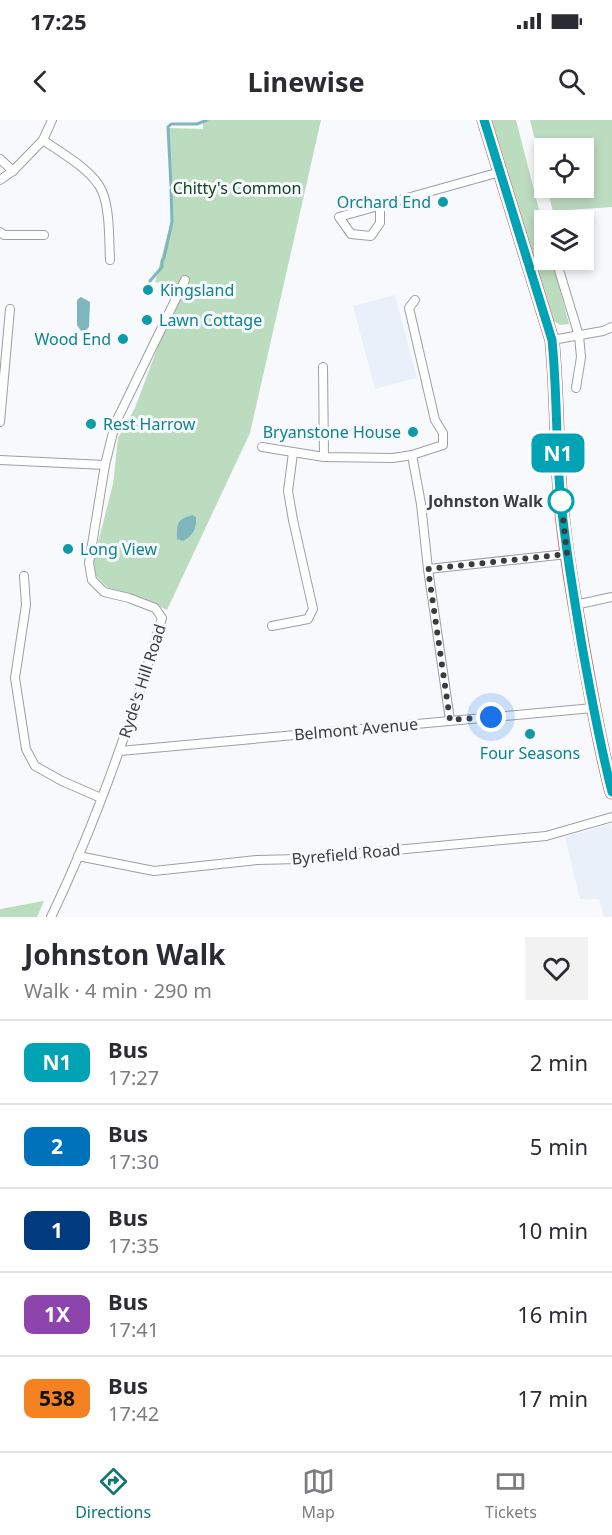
<!DOCTYPE html>
<meta charset="utf-8">
<style>
:root{--surface:#fff;--page:#f2f2f3;--text:#2b2b33;--muted:#7c7c81;--line:#e1e1e2;--accent:#0f766e}
body{margin:0;font-family:"Noto Sans",sans-serif;background:var(--page);color:var(--text);height:100vh;display:flex;flex-direction:column;font-size:22px;white-space:nowrap}
*{box-sizing:border-box;margin:0}
p{font-size:20px;color:var(--muted)}
.icon{flex:none;width:33px;height:33px;fill:none;stroke:currentColor;stroke-width:2;stroke-linecap:round;stroke-linejoin:round}
.map{position:relative;height:797px;overflow:hidden}
.side{display:flex;flex-direction:column;background:var(--surface);flex:1}
.side>*{flex:none}
.badge{padding:0 12px;border-radius:9px;font-size:21px;line-height:39px}
.buttons{position:absolute;left:534px;top:18px;display:grid;gap:12px}
.buttons a{display:grid;place-items:center;width:60px;height:60px;border-radius:0px;background:var(--surface);box-shadow:0 3px 9px #0003;font-size:30px}
.you{position:absolute;width:30px;height:30px;margin:-15px;border:4px solid #fff;border-radius:50%;background:#1a73e8;box-shadow:0 0 0 9px #1a73e833}
.map>.badge{position:absolute;translate:-50% -50%;box-shadow:0 0 0 3px #fff}
.round{display:grid;place-items:center;flex:none;width:63px;height:63px;border-radius:0px;background:var(--page)}
.head{display:flex;align-items:center;justify-content:space-between;height:102px;padding:0 24px}
h1{font-size:28px;font-weight:700;line-height:45px}
ul{padding:0;list-style:none}
li{display:flex;align-items:center;gap:18px;height:84px;padding:0 24px;border-top:2px solid var(--line)}
li div{flex:1}
li b{display:block;font-size:22px}
li em{font-style:normal}
li .badge{min-width:66px;font-weight:700;text-align:center}
.status{display:flex;justify-content:space-between;align-items:center;height:42px;padding:0 30px;background:var(--surface);direction:ltr}
.status svg{height:16px;fill:currentColor}
header{display:flex;justify-content:space-between;align-items:center;height:78px;padding:0 24px;background:var(--surface);font-size:27px;font-weight:700}
.tab-bar{display:flex;justify-content:space-around;align-items:center;height:84px;border-top:2px solid var(--line);background:var(--surface);font-size:16px;color:var(--muted)}
.tab-bar a{display:grid;justify-items:center;gap:3px}
.tab-bar .current{color:var(--accent)}
.map>svg:first-child{display:block}
.built{fill:#eaf0fa}
.green{fill:#bcdcc0}
.water{fill:#7fb6be}
.lines{fill:none;stroke-linecap:round;stroke-linejoin:round}
.stream{stroke:#7fb6be;stroke-width:3}
.street-casing{stroke:#9e9fa2;stroke-width:10}
.primary-casing{stroke:#b26461;stroke-width:15}
.street{stroke:#fff;stroke-width:8}
.primary{stroke:#f7afac;stroke-width:12}
.line-casing{stroke:#fff;stroke-width:14}
.line{stroke:#00a3b4;stroke-width:9}
.walk{stroke:#3b3c3d;stroke-width:6;stroke-dasharray:0 10.8}
.culture-dot{fill:#0f9aa8;stroke:#f7f9fc;stroke-width:2}
.stop-dot{fill:#fff;stroke:#00a3b4;stroke-width:3}
.labels{text-anchor:middle;dominant-baseline:central;stroke-width:6;stroke-linejoin:round;paint-order:stroke}
.park-label{font-size:16px;fill:#0c441c;stroke:#f7f9fc}
.culture-label{font-size:16px;fill:#0d838f;stroke:#f7f9fc;text-anchor:start}
.stop-label{font-size:16px;font-weight:bold;fill:#3b3c3d;stroke:#f7f9fc;text-anchor:end}
.street-label{font-size:16px;fill:#3b3c3d;stroke:#f7f9fc}
</style>
<div class="status"><b>17:25</b><svg viewBox="0 0 49 12"><path d="M0 12V9h3v3zM5 12V6h3v6zM10 12V3h3v9zM15 12V0h3v12zM26 1h20v11H26zM47 4h2v5h-2z"/></svg></div>
<header><svg class="icon" aria-label="back" viewBox="0 0 24 24"><path d="M15 5l-7 7 7 7"/></svg>Linewise<svg class="icon" aria-label="search" viewBox="0 0 24 24"><circle cx="10" cy="10" r="6"/><path d="M15 15l6 6"/></svg></header>
<div class="map">
<svg width="612" height="797" viewBox="0 0 612 797">
<rect width="100%" height="100%" fill="#f7f9fc"/>
<g class="built">
<path d="M395 175 417 258 375 269 353 186Z"/>
<path d="M610 704 612 711V797H604L599 779H580L565 717Z"/>
</g>
<g class="green">
<path d="M203 0H321L250 313 167 490 146 480 111 471 96 456 93 442 113 364 118 318 135 288 166 205 186 168 155 162 171 101 169 8 203 9Z"/>
<path d="M489 0H516L544 109V140H552L569 204 560 205 552 200Z"/>
<path d="M530 0H612V87L553 91 547 68H584V28H544V58Z"/>
<path d="M44 781 37 797H0V789Z"/>
</g>
<g class="water">
<path d="M81 177 90 182 89 207 85 211H81L77 205V181L78 179Z"/>
<path d="M192 395 196 397C197 408 193 416 183 421L177 419C177 404 176 400 192 395Z"/>
</g>
<g class="lines">
<g class="stream">
<path d="M171 66 168 7 171 4H197L207 0"/>
<path d="M150 161 162 147V141L164 138 172 102 171 69"/>
</g>
<g class="street-casing">
<g id="street">
<path d="M43 20C61 33 93 50 102 71 110 89 109 120 110 140"/>
<path d="M0 39 13 51"/>
<path d="M0 60 13 51 43 20 52 0"/>
<path d="M380 86V103L371 116 351 114 339 97 500 52"/>
<path d="M0 112 4 115H44"/>
<path d="M556 140 579 216 581 237 576 268"/>
<path d="M552 220 603 211 612 207"/>
<path d="M323 247 324 337"/>
<path d="M0 302 10 189"/>
<path d="M262 327 324 337 393 338 412 335 443 325V313L435 300 409 188 415 180"/>
<path d="M412 335 421 384 428 449 450 600"/>
<path d="M0 340 105 345"/>
<path d="M428 449 567 434"/>
<path d="M24 456 26 485 15 558 26 629 35 646 62 661 101 678"/>
<path d="M575 485 612 477"/>
<path d="M272 506 308 499 313 489 293 400 288 371 293 333"/>
<path d="M120 631 593 588"/>
<path d="M78 736 154 751 257 740 299 739 546 716 612 697"/>
<path d="M51 797C97 701 132 600 162 498L155 488 129 478 104 472 92 460 89 443 105 345 115 304 185 160"/>
</g>
</g>
<g class="primary-casing">
<path id="primary" d="M484 0 552 220C557 270 556 320 560 371 564 422 573 473 582 524 591 574 599 623 612 672"/>
</g>
<use href="#street" class="street"/>
<use href="#primary" class="primary"/>
</g>
<g class="lines">
<g class="line-casing">
<path id="line" d="M484 0 552 220C557 270 556 321 560 371 564 421 573 470 581 520 590 571 599 621 612 672"/>
</g>
<use href="#line" class="line"/>
<path class="walk" d="M491 597 450 600 428 449 567 434 560 371 561 381"/>
</g>
<g class="culture-dot">
<circle cx="443" cy="82" r="6"/>
<circle cx="148" cy="170" r="6"/>
<circle cx="147" cy="200" r="6"/>
<circle cx="123" cy="219" r="6"/>
<circle cx="91" cy="304" r="6"/>
<circle cx="413" cy="312" r="6"/>
<circle cx="68" cy="429" r="6"/>
<circle cx="530" cy="614" r="6"/>
</g>
<circle class="stop-dot" cx="561" cy="381" r="12"/>
<g class="labels">
<g class="park-label">
<text x="237" y="68">Chitty's Common</text>
</g>
<g class="culture-label">
<text x="431" y="82" text-anchor="end">Orchard End</text>
<text x="160" y="170">Kingsland</text>
<text x="159" y="200">Lawn Cottage</text>
<text x="111" y="219" text-anchor="end">Wood End</text>
<text x="103" y="304">Rest Harrow</text>
<text x="401" y="312" text-anchor="end">Bryanstone House</text>
<text x="80" y="429">Long View</text>
<text x="530" y="633" text-anchor="middle">Four Seasons</text>
</g>
<g class="stop-label">
<text x="543" y="381">Johnston Walk</text>
</g>
<g class="street-label">
<text transform="translate(142 561) rotate(-72)">Ryde's Hill Road</text>
<text transform="translate(356 609) rotate(-5)">Belmont Avenue</text>
<text transform="translate(346 734) rotate(-5)">Byrefield Road</text>
</g>
</g>
</svg>
<div class="buttons">
<a><svg class="icon" aria-label="locate" viewBox="0 0 24 24"><circle cx="12" cy="12" r="6"/><path d="M12 2v4M12 18v4M2 12h4M18 12h4"/></svg></a>
<a><svg class="icon" aria-label="layers" viewBox="0 0 24 24"><path d="M12 4l9 5-9 5-9-5zM3 14l9 5 9-5"/></svg></a>
</div>
<div class="you" style="left:491px;top:597px"></div>
<b class="badge" style="left:558px;top:333px;background:#00a3b4;color:#fff">N1</b>
</div>
<section class="side">
<div class="head"><div><h1>Johnston Walk</h1><p>Walk · 4 min · 290 m</p></div><a class="round"><svg class="icon" aria-label="heart" viewBox="0 0 24 24"><path d="M12 20l-8-8c-3-5 5-10 8-4 3-6 11-1 8 4z"/></svg></a></div>
<ul>
<li><span class="badge" style="background:#00a3b4;color:#fff">N1</span><div><b>Bus</b><p>17:27</p></div><em>2 min</em></li>
<li><span class="badge" style="background:#0072bc;color:#fff">2</span><div><b>Bus</b><p>17:30</p></div><em>5 min</em></li>
<li><span class="badge" style="background:#003b80;color:#fff">1</span><div><b>Bus</b><p>17:35</p></div><em>10 min</em></li>
<li><span class="badge" style="background:#8e44ad;color:#fff">1X</span><div><b>Bus</b><p>17:41</p></div><em>16 min</em></li>
<li><span class="badge" style="background:#f58220;color:#111">538</span><div><b>Bus</b><p>17:42</p></div><em>17 min</em></li>
</ul>
</section>
<nav class="tab-bar">
<a class="current"><svg class="icon" aria-label="directions" viewBox="0 0 24 24"><path d="M12 3l9 9-9 9-9-9zM9 14v-3h6M13 9l2 2-2 2"/></svg>Directions</a>
<a><svg class="icon" aria-label="map" viewBox="0 0 24 24"><path d="M3 6l6-2 6 2 6-2v14l-6 2-6-2-6 2zM9 4v14M15 6v14"/></svg>Map</a>
<a><svg class="icon" aria-label="tickets" viewBox="0 0 24 24"><path d="M3 7h18v10H3zM15 7v10"/></svg>Tickets</a>
</nav>
